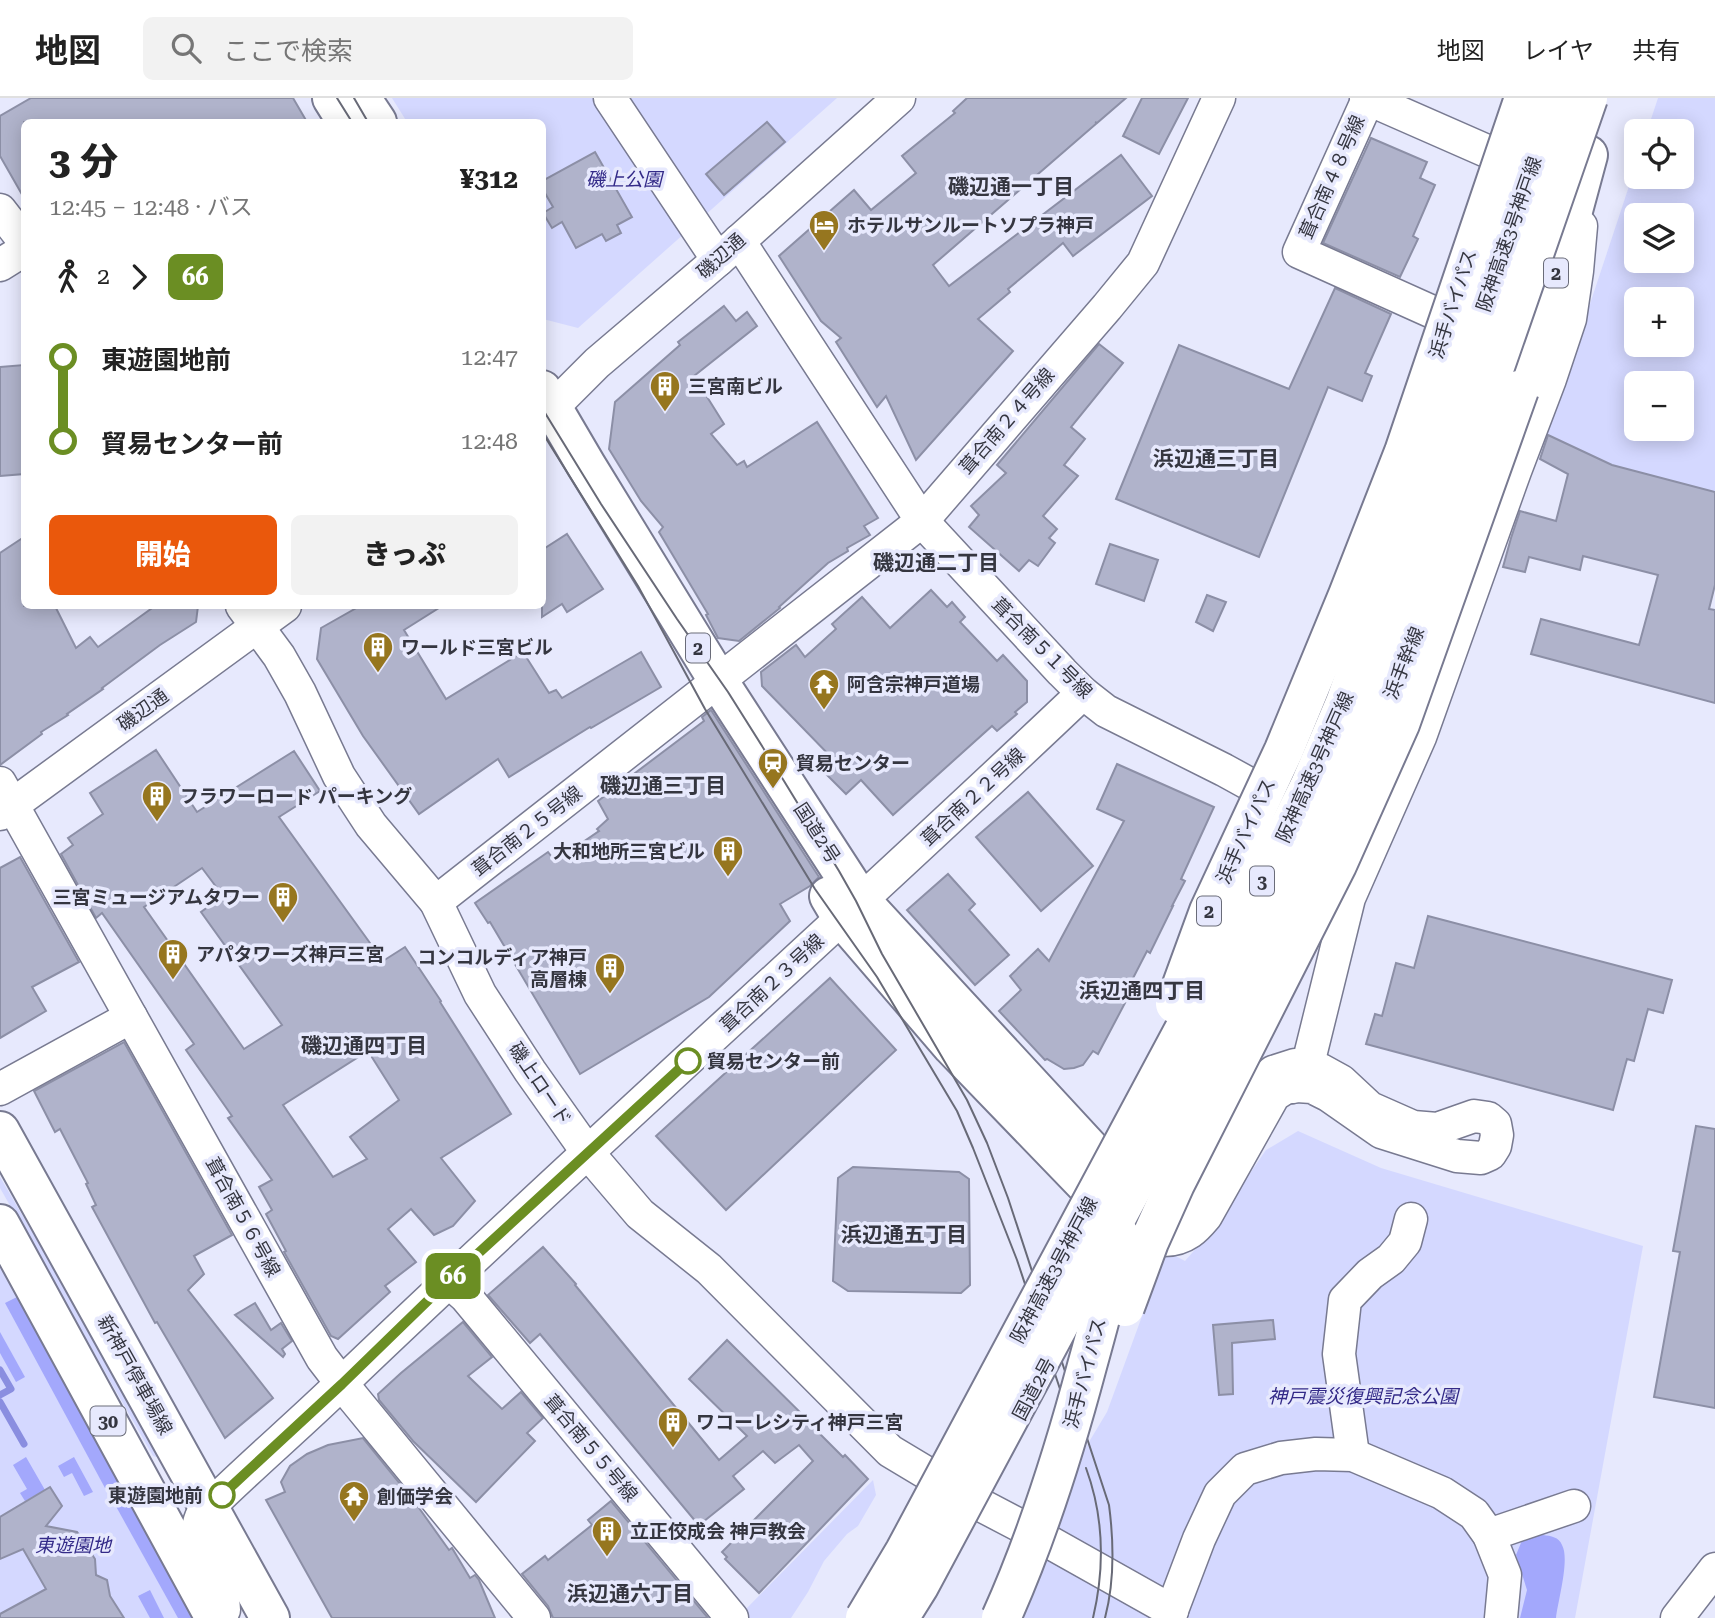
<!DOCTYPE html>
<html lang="ja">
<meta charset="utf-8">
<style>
:root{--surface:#fff;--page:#f2f2f2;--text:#222;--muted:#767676;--line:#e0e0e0;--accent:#ea580c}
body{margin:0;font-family:"Roboto Serif","Noto Sans JP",serif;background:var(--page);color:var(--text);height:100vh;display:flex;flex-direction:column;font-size:26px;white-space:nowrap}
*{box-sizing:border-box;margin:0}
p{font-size:23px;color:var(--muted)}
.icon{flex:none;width:38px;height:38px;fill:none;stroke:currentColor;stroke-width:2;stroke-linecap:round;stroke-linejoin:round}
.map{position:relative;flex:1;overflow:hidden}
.drawer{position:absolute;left:21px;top:21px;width:525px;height:490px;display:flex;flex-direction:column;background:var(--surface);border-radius:10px;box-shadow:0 4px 18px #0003}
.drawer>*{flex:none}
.badge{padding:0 14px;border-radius:10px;font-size:24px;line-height:46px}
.buttons{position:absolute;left:1624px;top:21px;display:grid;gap:14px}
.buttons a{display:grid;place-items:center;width:70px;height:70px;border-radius:10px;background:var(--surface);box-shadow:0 4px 18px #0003;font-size:35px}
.map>.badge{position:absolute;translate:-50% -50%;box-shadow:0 0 0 4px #fff}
.legs{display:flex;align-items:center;gap:10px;height:77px;padding:0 28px;font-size:23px}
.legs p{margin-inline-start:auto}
.summary{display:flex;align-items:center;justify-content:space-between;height:119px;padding:0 28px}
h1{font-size:38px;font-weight:800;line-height:52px}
.action{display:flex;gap:14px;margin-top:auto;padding:14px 28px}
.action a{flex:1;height:80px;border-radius:10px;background:var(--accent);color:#fff;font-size:28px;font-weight:800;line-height:80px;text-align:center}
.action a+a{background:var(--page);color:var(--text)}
ul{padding:0 28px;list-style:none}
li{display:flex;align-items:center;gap:24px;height:84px;font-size:26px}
li i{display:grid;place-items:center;width:10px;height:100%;margin:0 9px;background:currentColor}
li i::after{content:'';width:18px;height:18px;margin:-9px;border:5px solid;border-radius:50%;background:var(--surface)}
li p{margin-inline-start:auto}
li:first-child i{background:linear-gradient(#0000 50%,currentColor 0)}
li:last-child i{background:linear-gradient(currentColor 50%,#0000 0)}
header{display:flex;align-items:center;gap:42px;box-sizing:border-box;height:98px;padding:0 35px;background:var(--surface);border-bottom:2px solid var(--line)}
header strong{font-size:33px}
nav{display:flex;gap:38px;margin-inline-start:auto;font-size:24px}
.search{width:490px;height:63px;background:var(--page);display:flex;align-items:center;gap:18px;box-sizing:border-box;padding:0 24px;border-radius:10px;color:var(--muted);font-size:26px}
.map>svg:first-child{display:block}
.green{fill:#d4d8ff;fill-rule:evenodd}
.forest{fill:#a3a8fc}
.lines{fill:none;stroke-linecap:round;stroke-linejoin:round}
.stream{stroke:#8a8ee0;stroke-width:7}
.building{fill:#b0b3cb;stroke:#8c8fa6;stroke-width:2;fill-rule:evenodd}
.minor-casing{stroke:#787a91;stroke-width:35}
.major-casing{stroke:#787a91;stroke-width:42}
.highway-casing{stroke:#787a91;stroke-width:42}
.minor{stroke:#fff;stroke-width:32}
.major{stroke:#fff;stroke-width:38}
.highway{stroke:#fff;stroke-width:38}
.tram{stroke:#686a77;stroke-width:2}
.highway-bridge-casing{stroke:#787a91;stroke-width:42;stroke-linecap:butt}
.highway-bridge{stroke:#fff;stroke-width:38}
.line-1-casing{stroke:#fff;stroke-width:16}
.line-1{stroke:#6b8e23;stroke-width:10}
.stop-1-dot{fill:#fff;stroke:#6b8e23;stroke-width:3.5}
.labels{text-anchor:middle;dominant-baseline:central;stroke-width:7;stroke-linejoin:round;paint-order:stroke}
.shield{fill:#e7e9fd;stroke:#6a6c79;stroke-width:2}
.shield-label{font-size:18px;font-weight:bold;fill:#353640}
.street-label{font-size:19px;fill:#353640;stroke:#e7e9fd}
.park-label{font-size:19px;font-style:italic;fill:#332a88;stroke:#e7e9fd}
.poi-label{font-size:19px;font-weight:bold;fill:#353640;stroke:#e7e9fd;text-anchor:start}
.stop-label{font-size:19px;font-weight:bold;fill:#353640;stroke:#e7e9fd;text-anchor:start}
.neighbourhood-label{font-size:21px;font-weight:bold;fill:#353640;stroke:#e7e9fd}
</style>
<header>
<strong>地図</strong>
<div class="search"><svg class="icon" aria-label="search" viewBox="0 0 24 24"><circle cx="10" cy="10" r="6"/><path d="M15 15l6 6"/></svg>ここで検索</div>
<nav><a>地図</a><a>レイヤ</a><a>共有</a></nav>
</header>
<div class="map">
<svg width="1715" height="1520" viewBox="0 0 1715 1520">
<rect width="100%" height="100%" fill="#e7e9fd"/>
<g class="green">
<path d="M392 0H837L578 230 543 221 542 24H407Z"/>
<path d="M1658 0H1715V394L1612 367 1547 336 1636 67V79H1682V33H1647ZM1636 117H1682V163H1636ZM1636 201H1682V247H1636ZM1636 285H1682V331H1636Z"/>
<path d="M1298 1033 1381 1070 1643 1148 1575 1520H983L1107 1314 1145 1210 1168 1154 1185 1163 1206 1139 1266 1052Z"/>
<path d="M0 1079 161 1354 160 1360 153 1358 0 1090Z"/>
<path d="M0 1157 196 1520H0Z"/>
<path d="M873 1382 876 1397 858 1428 847 1436 824 1463 808 1494 791 1520H748L743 1514Z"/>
</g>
<g class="forest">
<path d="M19 1198 120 1383 105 1390 5 1205Z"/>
<path d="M0 1234 25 1279 16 1284 0 1255Z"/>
<path d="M26 1359 45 1392 25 1403 20 1395 27 1391 13 1367Z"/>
<path d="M74 1359 93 1394 84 1398 72 1375 64 1379 58 1368Z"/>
<path d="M125 1397 193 1520H178L113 1403Z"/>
<path d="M1543 1437C1551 1438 1559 1439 1562 1447 1570 1461 1558 1503 1556 1520H1520L1527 1492 1516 1457 1523 1440Z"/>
<path d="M150 1492 164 1520H150L138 1498Z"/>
</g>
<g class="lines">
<g class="stream">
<path d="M0 1272 11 1291 0 1297"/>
<path d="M0 1304 24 1346"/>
</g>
</g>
<g class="building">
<path d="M31 0H293L307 24H24V100L0 58V18Z"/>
<path d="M967 0H1126L1097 25 1095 24 1097 25 933 167 949 188 1121 57 1152 98 1073 158 1063 145 1008 191 1010 194 978 221 1013 253 916 362 886 298 877 309 836 244 841 240 821 223 779 158 854 92 871 112 916 75 902 58 955 15 953 13Z"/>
<path d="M1142 0H1188L1159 56 1123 38Z"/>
<path d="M767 24 785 44 724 97 706 76Z"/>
<path d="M1371 40 1427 64 1420 80 1435 87 1413 138 1418 141 1400 179 1323 145Z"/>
<path d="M595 54 632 119 617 127 621 135 606 143 602 136 576 150 562 124 552 130 543 115 553 109 542 90V83Z"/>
<path d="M1335 190 1391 216 1365 275 1372 278 1362 303 1328 289 1259 459 1116 401 1179 247 1289 291Z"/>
<path d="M724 208 736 223 747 214 757 228 694 278 724 326 711 336 737 367 744 363 747 369 817 324 878 420 864 428 870 437 847 450 848 453 828 465 779 509 780 510 739 543 718 540 706 517 708 516 659 434 663 429 641 403 609 351 615 304 680 247 678 244Z"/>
<path d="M1099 246 1123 265 1071 329 1085 341 1064 367 1078 378 1043 418 1057 431 1049 440 1055 445 1038 468 1029 462 1019 473 969 429 979 417 971 408 1006 375 997 367Z"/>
<path d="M24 267V376L0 378V269Z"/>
<path d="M1548 337 1612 367 1715 394V487L1709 511 1715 512V605L1531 556 1541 521 1639 547 1658 477 1583 458 1580 472 1529 459 1525 474 1503 469 1511 440 1520 413 1556 423 1568 376 1540 361Z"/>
<path d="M567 436 603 491 567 514 562 506 542 519V452Z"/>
<path d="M24 439V508H55L76 550 90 539 98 549 155 508H198L196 524 160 547 102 590 103 591 67 616 68 617 41 634 42 636 0 667V455Z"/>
<path d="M1110 446 1158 462 1144 503 1096 486Z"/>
<path d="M931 492 947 509 952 504 965 519 960 524 997 563 1003 557 1027 583V604L1015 614 1017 616 997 633 992 628 893 717 861 682 846 696 823 673 834 662 762 588 761 574 796 547 805 559 836 531 832 526 862 499 890 530Z"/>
<path d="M1207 497 1226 504 1213 533 1196 524Z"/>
<path d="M360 508H442L404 532 446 601 523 554 549 595 556 592 562 600 641 554 661 589 591 630 590 629 509 679 498 661 419 716 363 638 317 561 321 530Z"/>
<path d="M711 612 819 779 810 788 780 806 790 823 709 899 580 976 490 824 488 825 475 805 548 754 555 763 599 733 597 731 608 721 598 703 704 623 702 619Z"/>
<path d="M156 652 197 714 294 653 320 693 279 719 383 863 405 849 441 903 440 904 511 1016 441 1060 475 1103 453 1128 434 1137 411 1111 388 1131 416 1164 385 1188 390 1194 338 1241 331 1238 284 1154 286 1153 266 1116 272 1112 259 1089 272 1082 228 1020 232 1018 186 952 194 946 102 815 96 820 61 756 73 747 68 740 103 716 90 695ZM202 770 223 798 201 814 282 927 244 951 144 809ZM368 953 399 1002 350 1039 367 1061 333 1079 283 1007Z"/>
<path d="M1117 666 1214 709 1181 781 1185 783 1172 808H1173L1150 855 1147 853 1130 886 1134 888 1098 956 1093 953 1083 967 1074 970 1064 971 1047 961 1045 962 999 913 1021 892 1010 878 1038 851 1049 863 1124 723 1097 711Z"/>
<path d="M1028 694 1093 768 1041 813 976 739Z"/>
<path d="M20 759 79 864 32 889 46 913 0 940V770Z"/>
<path d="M948 776 975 806 969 812 1009 857 975 887 907 812Z"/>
<path d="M1428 818 1672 882 1663 915 1648 911 1634 963 1627 961 1613 1012 1366 946 1375 916 1382 918 1396 865 1414 870Z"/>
<path d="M830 880 896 952 726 1112 656 1038Z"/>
<path d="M124 944 232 1137 194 1158 204 1176 188 1192 273 1300 225 1340 157 1224 155 1225 92 1109 96 1107 86 1086 88 1085 60 1031 55 1034 34 993Z"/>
<path d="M1696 1028 1715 1031V1310L1654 1299 1680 1154 1673 1153Z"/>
<path d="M853 1069 959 1074 969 1081 970 1187 961 1195 848 1193 833 1183 838 1080Z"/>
<path d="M543 1149 576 1186 575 1187 719 1362 747 1338 689 1281 727 1242 817 1331 816 1332 843 1359 845 1357 868 1381 759 1495 725 1461 727 1459 722 1454 813 1363 799 1347 775 1365 763 1353 733 1378 744 1391 703 1424 702 1423 700 1425 698 1422 696 1424 540 1236 530 1245 488 1197Z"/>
<path d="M255 1205 271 1232 281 1225 292 1243 282 1251 285 1256 283 1259 235 1217Z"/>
<path d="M1273 1222 1275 1241 1232 1245 1233 1296 1219 1297 1213 1227Z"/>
<path d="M463 1224 492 1259 468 1278 502 1311 521 1294 543 1320 527 1335 535 1343 476 1404 413 1343 379 1302 378 1296 401 1275Z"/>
<path d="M363 1340 414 1403 449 1452 452 1450 470 1480 475 1477 479 1482 495 1520H332L266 1402 285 1394 281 1384 290 1368 307 1356 328 1347Z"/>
<path d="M50 1389 62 1408 46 1428 77 1434 80 1438 95 1461 96 1477 107 1482 110 1498 124 1520H0V1516L46 1491 23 1451 0 1461V1419Z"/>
<path d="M611 1403 708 1520H553L548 1508 522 1476 545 1458 548 1462 592 1427 588 1422Z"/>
</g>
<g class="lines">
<g class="minor-casing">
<g id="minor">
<path d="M610 0 718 162"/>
<path d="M1366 0 1514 65"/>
<path d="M1368 1 1299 154 1457 225"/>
<path d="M0 112 24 143"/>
<path d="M739 143 922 423 1062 574 1083 595 1106 613 1224 672 1284 705"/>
<path d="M0 167 24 152"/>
<path d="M542 316 553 309 597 265 718 162 899 0"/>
<path d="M242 508 279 558 300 595 339 678 371 727 436 804 480 896 530 973 588 1055 640 1116 709 1171 890 1353 975 1404 1019 1427 1172 1513"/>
<path d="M0 685 322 1260 342 1286 534 1520"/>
<path d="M0 716 285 508"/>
<path d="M436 804 922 423 1107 209 1143 165 1219 0"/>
<path d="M1292 989 1306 968 1310 958 1349 800 1420 639 1515 373 1550 281 1570 221 1577 173 1581 128"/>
<path d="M0 991 131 919"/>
<path d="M1131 1130C1147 1143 1171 1147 1190 1134 1196 1130 1201 1124 1206 1118L1274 997 1285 990 1297 988 1312 989 1328 997 1381 1034 1457 1058 1481 1060 1490 1056 1495 1048 1497 1037 1495 1026 1488 1020 1474 1018 1437 1031 1413 1029 1370 1010 1341 983 1321 972 1295 967 1273 974 1262 984 1197 1106C1179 1116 1162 1114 1143 1108"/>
<path d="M448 1183 466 1199 732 1520"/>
<path d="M1353 1357 1339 1256 1345 1202 1370 1176 1391 1161 1405 1144 1411 1121"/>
<path d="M1489 1437 1574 1408"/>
<path d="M224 1512C223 1475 184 1452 203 1415 248 1370 298 1328 344 1283 587 1050 839 827 1083 595"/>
<path d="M1169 1520 1199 1441 1220 1396 1245 1371 1281 1360 1316 1356 1353 1357 1442 1395 1474 1416 1489 1437 1505 1477 1501 1520"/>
<path d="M1677 1520 1715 1471"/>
</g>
</g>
<g class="major-casing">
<g id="major">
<path d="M0 1033 270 1520"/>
<path d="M0 1126 215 1520"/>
</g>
</g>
<g class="highway-casing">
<g id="highway">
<path d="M332 0 347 24"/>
<path d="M361 0 377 24"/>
<path d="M542 292 586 367 719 584 861 803 1102 1064 1129 1096"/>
<path d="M1519 292 1551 194 1588 57"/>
<path d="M829 798 842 820 952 948 1118 1120"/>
</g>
</g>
<use href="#minor" class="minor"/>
<use href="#major" class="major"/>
<use href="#highway" class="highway"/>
<g class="tram">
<path d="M337 0 352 24"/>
<path d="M354 0 368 24"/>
<path d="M542 310 601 406 677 521 728 594 784 683 839 773 856 803 882 856 967 1002 987 1045 1008 1100 1109 1407C1114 1445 1115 1482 1105 1520"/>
<path d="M542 334 638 488 705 611 815 791 877 879 957 1013 973 1050 1017 1162 1060 1291"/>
<path d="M1086 1370C1104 1419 1105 1469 1093 1520"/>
</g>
<g class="highway-bridge-casing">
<g id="highway-bridge">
<path d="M1175 906 1209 813 1284 652 1348 497 1404 354 1524 0"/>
<path d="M1125 1209 1149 1144 1175 1086 1337 767 1400 626 1519 292"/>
<path d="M865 1520 905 1453 1247 814 1310 687 1345 605 1409 425 1556 0"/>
<path d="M899 1520 919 1488 1290 796 1381 593 1447 407 1588 0"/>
<path d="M1001 1520C1038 1438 1064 1354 1087 1268 1099 1225 1111 1182 1120 1138"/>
</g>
</g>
<use href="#highway-bridge" class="highway-bridge"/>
</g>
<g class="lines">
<g class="line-1-casing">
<path id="line-1" d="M222 1397 342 1286 448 1183 688 963"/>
</g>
<use href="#line-1" class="line-1"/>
</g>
<defs>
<g id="hotel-pin" transform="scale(1.575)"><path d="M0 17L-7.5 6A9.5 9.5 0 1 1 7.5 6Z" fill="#96761f" stroke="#e7e9fd"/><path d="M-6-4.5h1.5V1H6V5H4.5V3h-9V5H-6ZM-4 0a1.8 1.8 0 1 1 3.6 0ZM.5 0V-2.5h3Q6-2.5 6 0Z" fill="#fff"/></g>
<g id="building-pin" transform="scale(1.575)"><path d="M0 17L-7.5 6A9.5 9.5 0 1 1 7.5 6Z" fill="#96761f" stroke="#e7e9fd"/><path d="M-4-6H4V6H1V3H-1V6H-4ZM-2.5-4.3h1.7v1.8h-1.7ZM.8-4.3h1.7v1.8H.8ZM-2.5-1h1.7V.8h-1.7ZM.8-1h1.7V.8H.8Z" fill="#fff"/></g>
<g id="temple-pin" transform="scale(1.575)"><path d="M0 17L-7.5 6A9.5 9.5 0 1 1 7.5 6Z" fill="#96761f" stroke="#e7e9fd"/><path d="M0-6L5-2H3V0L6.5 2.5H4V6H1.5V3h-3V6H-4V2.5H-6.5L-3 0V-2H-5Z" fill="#fff"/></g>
<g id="station-pin" transform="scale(1.575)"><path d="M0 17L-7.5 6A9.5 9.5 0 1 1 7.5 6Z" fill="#96761f" stroke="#e7e9fd"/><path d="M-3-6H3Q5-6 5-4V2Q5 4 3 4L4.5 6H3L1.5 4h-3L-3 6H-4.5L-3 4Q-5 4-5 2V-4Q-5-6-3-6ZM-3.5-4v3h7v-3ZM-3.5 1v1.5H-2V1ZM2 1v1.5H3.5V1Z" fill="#fff"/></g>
</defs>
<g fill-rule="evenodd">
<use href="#hotel-pin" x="824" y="127"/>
<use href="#building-pin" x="665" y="288"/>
<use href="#building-pin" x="378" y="549"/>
<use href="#temple-pin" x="824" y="586"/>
<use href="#station-pin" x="773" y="665"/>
<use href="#building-pin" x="157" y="698"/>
<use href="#building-pin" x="728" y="753"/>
<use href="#building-pin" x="283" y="799"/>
<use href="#building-pin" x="173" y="856"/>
<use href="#building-pin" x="610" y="870"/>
<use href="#building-pin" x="673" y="1324"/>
<use href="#temple-pin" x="354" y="1398"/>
<use href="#building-pin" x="607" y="1433"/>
</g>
<g class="stop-1-dot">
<circle cx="688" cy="963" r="12"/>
<circle cx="222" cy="1397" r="12"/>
</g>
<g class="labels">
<g class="shield">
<rect x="1544" y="160.5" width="24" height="29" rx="5"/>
<rect x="686" y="535.5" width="24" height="29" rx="5"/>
<rect x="1250" y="768.5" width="24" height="29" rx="5"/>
<rect x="1197" y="798.5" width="24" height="29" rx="5"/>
<rect x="90.5" y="1308.5" width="35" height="29" rx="5"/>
</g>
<g class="shield-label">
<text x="1556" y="175">2</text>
<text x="698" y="550">2</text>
<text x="1262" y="783">3</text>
<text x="1209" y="813">2</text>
<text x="108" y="1323">30</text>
</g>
<g class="street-label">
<text transform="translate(1332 79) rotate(-66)">葺合南４８号線</text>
<text transform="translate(1509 136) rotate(-71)">阪神高速3号神戸線</text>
<text transform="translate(721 158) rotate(-42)">磯辺通</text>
<text transform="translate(1453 206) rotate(-72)">浜手バイパス</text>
<text transform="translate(1007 323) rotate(-49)">葺合南２４号線</text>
<text transform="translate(1042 550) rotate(45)">葺合南５１号線</text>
<text transform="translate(1404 565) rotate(-68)">浜手幹線</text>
<text transform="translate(143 612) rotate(-36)">磯辺通</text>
<text transform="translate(1315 669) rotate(-66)">阪神高速3号神戸線</text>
<text transform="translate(973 699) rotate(-43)">葺合南２２号線</text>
<text transform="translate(527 733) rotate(-38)">葺合南２５号線</text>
<text transform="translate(1246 733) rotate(-65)">浜手バイパス</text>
<text transform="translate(817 735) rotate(57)">国道2号</text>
<text transform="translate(772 885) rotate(-43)">葺合南２３号線</text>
<text transform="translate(540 986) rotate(56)">磯上ロード</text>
<text transform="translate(243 1119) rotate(61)">葺合南５６号線</text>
<text transform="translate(1054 1172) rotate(-62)">阪神高速3号神戸線</text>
<text transform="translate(1085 1275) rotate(-75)">浜手バイパス</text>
<text transform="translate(135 1277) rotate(61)">新神戸停車場線</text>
<text transform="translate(1034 1291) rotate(-62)">国道2号</text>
<text transform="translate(591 1350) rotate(50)">葺合南５５号線</text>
</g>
<g class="park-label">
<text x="624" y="81">磯上公園</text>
<text x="1363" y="1298">神戸震災復興記念公園</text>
<text x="73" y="1447">東遊園地</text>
</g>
<g class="poi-label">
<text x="847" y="127">ホテルサンルートソプラ神戸</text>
<text x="688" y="288">三宮南ビル</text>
<text x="401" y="549">ワールド三宮ビル</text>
<text x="847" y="586">阿含宗神戸道場</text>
<text x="796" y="665">貿易センター</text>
<text x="180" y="698">フラワーロード パーキング</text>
<text x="705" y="753" text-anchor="end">大和地所三宮ビル</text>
<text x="260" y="799" text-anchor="end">三宮ミュージアムタワー</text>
<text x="196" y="856">アパタワーズ神戸三宮</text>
<text x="587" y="859" text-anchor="end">コンコルディア神戸<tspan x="587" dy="22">高層棟</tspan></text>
<text x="696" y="1324">ワコーレシティ神戸三宮</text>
<text x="377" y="1398">創価学会</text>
<text x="630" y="1433">立正佼成会 神戸教会</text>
</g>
<g class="stop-label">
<text x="707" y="963">貿易センター前</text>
<text x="203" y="1397" text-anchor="end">東遊園地前</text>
</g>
<g class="neighbourhood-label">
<text x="1011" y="89">磯辺通一丁目</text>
<text x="1216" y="361">浜辺通三丁目</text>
<text x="936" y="465">磯辺通二丁目</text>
<text x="663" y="688">磯辺通三丁目</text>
<text x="1142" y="893">浜辺通四丁目</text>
<text x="364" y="948">磯辺通四丁目</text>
<text x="904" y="1137">浜辺通五丁目</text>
<text x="630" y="1496">浜辺通六丁目</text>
</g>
</g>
</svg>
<div class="buttons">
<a><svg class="icon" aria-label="locate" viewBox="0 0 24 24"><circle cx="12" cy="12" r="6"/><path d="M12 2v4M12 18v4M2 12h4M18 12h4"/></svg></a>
<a><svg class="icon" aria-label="layers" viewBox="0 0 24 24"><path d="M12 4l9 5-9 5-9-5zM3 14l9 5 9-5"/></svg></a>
<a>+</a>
<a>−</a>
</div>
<b class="badge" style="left:453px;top:1178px;background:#6b8e23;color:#fff">66</b>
<section class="drawer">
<div class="summary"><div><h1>3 分</h1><p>12:45 – 12:48 · バス</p></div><b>¥312</b></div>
<div class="legs"><svg class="icon" aria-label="walk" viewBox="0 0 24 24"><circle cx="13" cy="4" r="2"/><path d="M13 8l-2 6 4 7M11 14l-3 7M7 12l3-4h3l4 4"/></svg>2<svg class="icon" aria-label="forward" viewBox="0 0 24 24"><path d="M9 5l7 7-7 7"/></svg><b class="badge" style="background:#6b8e23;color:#fff">66</b></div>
<ul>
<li><i style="color:#6b8e23"></i><b>東遊園地前</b><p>12:47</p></li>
<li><i style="color:#6b8e23"></i><b>貿易センター前</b><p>12:48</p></li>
</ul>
<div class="action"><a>開始</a><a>きっぷ</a></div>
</section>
</div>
